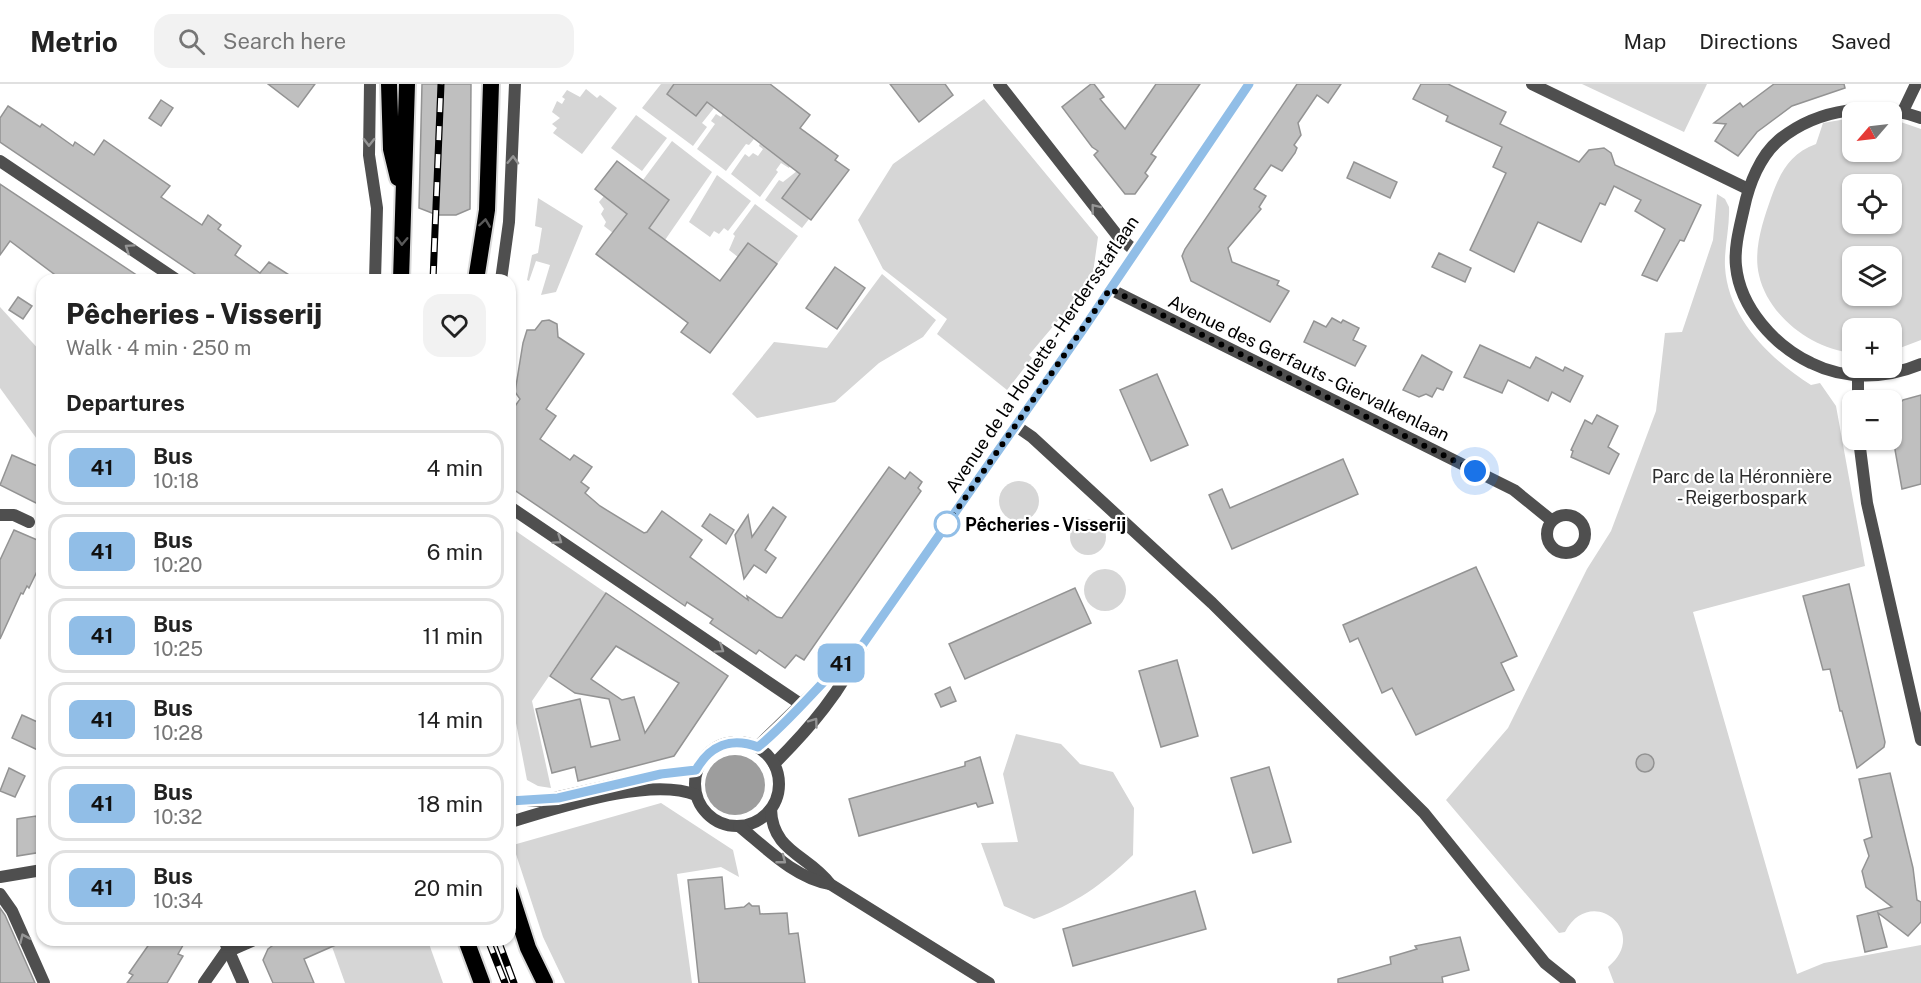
<!DOCTYPE html>
<meta charset="utf-8">
<style>
:root{--surface:#fff;--page:#f2f2f2;--text:#222;--muted:#767676;--line:#e0e0e0}
body{margin:0;font-family:"Public Sans",sans-serif;background:var(--page);color:var(--text);height:100vh;display:flex;flex-direction:column;font-size:22px;white-space:nowrap}
*{box-sizing:border-box;margin:0}
p{font-size:20px;color:var(--muted)}
.icon{flex:none;width:33px;height:33px;fill:none;stroke:currentColor;stroke-width:2;stroke-linecap:round;stroke-linejoin:round}
.map{position:relative;flex:1;overflow:hidden}
.side{position:absolute;left:36px;top:190px;width:480px;height:672px;display:flex;flex-direction:column;background:var(--surface);border-radius:18px;box-shadow:0 2px 4px #0004}
.side>*{flex:none}
.badge{padding:0 12px;border-radius:9px;font-size:21px;line-height:39px}
.needle{width:39px;rotate:242deg}
.buttons{position:absolute;left:1842px;top:18px;display:grid;gap:12px}
.buttons a{display:grid;place-items:center;width:60px;height:60px;border-radius:12px;background:var(--surface);box-shadow:0 2px 4px #0004;font-size:30px}
.you{position:absolute;width:30px;height:30px;margin:-15px;border:4px solid #fff;border-radius:50%;background:#1a73e8;box-shadow:0 0 0 9px #1a73e833}
.map>.badge{position:absolute;translate:-50% -50%;box-shadow:0 0 0 3px #fff}
h2{padding:0 30px;font-size:22px;line-height:54px}
.round{display:grid;place-items:center;flex:none;width:63px;height:63px;border-radius:18px;background:var(--page)}
.head{display:flex;align-items:center;justify-content:space-between;height:102px;padding:0 30px}
h1{font-size:28px;font-weight:800;line-height:45px}
ul{padding:0;list-style:none}
li{display:flex;align-items:center;gap:18px;height:75px;margin:0 12px 9px;padding:0 18px;border:3px solid var(--line);border-radius:18px}
li div{flex:1}
li b{display:block;font-size:22px}
li em{font-style:normal}
li .badge{min-width:66px;font-weight:700;text-align:center}
header{display:flex;align-items:center;gap:36px;box-sizing:border-box;height:84px;padding:0 30px;background:var(--surface);border-bottom:2px solid var(--line)}
header strong{font-size:28px}
nav{display:flex;gap:33px;margin-inline-start:auto;font-size:21px}
.search{width:420px;height:54px;background:var(--page);display:flex;align-items:center;gap:15px;box-sizing:border-box;padding:0 21px;border-radius:18px;color:var(--muted);font-size:22px}
.map>svg:first-child{display:block}
.green{fill:#d6d6d6;fill-rule:evenodd}
.water{fill:#9d9d9d}
.building{fill:#bfbfbf;stroke:#939393;stroke-width:1.5;fill-rule:evenodd}
.lines{fill:none;stroke-linecap:round;stroke-linejoin:round}
.trunk-casing{stroke:#dbdbdb;stroke-width:20}
.minor{stroke:#4f4f4f;stroke-width:12}
.tertiary{stroke:#4f4f4f;stroke-width:12}
.trunk{stroke:#000;stroke-width:16}
.rail-casing{stroke:#000;stroke-width:7}
.rail{stroke:#fff;stroke-width:4.5;stroke-dasharray:14;stroke-linecap:butt}
.oneway{stroke:#959595}
.oneway2{stroke:#595959}
.line-casing{stroke:#fff;stroke-width:14}
.line{stroke:#91bee7;stroke-width:9}
.walk{stroke:#000;stroke-width:6;stroke-dasharray:0 10.8}
.stop-dot{fill:#fff;stroke:#91bee7;stroke-width:3}
.labels{text-anchor:middle;dominant-baseline:central;stroke-width:4.5;stroke-linejoin:round;paint-order:stroke}
.street-label{font-size:18px;fill:#000;stroke:#fff}
.park-label{font-size:18px;fill:#2d2d2d;stroke:#fff}
.stop-label{font-size:18px;font-weight:bold;fill:#000;stroke:#fff;text-anchor:start}
</style>
<header>
<strong>Metrio</strong>
<div class="search"><svg class="icon" aria-label="search" viewBox="0 0 24 24"><circle cx="10" cy="10" r="6"/><path d="M15 15l6 6"/></svg>Search here</div>
<nav><a>Map</a><a>Directions</a><a>Saved</a></nav>
</header>
<div class="map">
<svg width="1921" height="899" viewBox="0 0 1921 899">
<rect width="100%" height="100%" fill="#fff"/>
<g class="green">
<path d="M661 0H674L667 10 696 32 717 5 711 21 714 24 702 39 707 43 693 62 642 24Z"/>
<path d="M1582 0H1707L1684 48Z"/>
<path d="M586 5 597 14 600 11 617 24 582 70 553 49 557 44 552 40 560 34 552 28 557 17 562 20 565 15 562 13 567 6 580 13Z"/>
<path d="M984 15 1098 153 1092 196 1029 271 1032 274 1007 306 937 250 947 235 883 185 858 136 893 80Z"/>
<path d="M738 22 728 35 754 55 749 61 746 60 726 87 697 65 715 40 711 37 716 30 721 33 727 24Z"/>
<path d="M636 31 667 54 642 87 611 64Z"/>
<path d="M1852 34V68H1892V35L1921 45V256L1892 267V244H1852V269C1812 265 1768 232 1759 191 1753 166 1763 137 1771 114 1780 89 1789 70 1816 60L1823 39ZM1852 100H1892V140H1852ZM1852 172H1892V212H1852Z"/>
<path d="M672 57 712 88 665 156 649 144 669 116 643 96Z"/>
<path d="M760 59 790 82 789 84 781 79 776 86 778 88 760 113 731 90 745 70 749 73 753 69 758 72 763 65 759 62Z"/>
<path d="M797 87 800 89 782 114 809 135 802 144 765 116 779 96 783 98Z"/>
<path d="M717 91 751 117 728 147 724 144 719 150 714 147 710 153 689 138Z"/>
<path d="M1717 110 1725 115 1729 123C1730 143 1724 163 1725 183 1728 234 1770 275 1811 301L1820 299 1836 322 1865 482 1693 528 1797 890 1824 879 1921 861V899H1614L1608 883C1651 848 1591 799 1565 848L1559 849 1446 716 1508 644 1587 485 1611 447 1656 327 1665 249 1682 248 1713 156Z"/>
<path d="M604 112 627 130 613 149 604 142 606 138 601 130 604 125 599 118Z"/>
<path d="M538 114 583 142 556 208 541 211 550 181 536 177 529 197 527 196 532 171 538 169 542 144 535 142Z"/>
<path d="M755 120 798 152 777 180 749 160 738 173 729 166 735 152 733 150Z"/>
<path d="M882 190 936 236 923 253 879 279 835 318 757 334 732 310 774 258 827 264Z"/>
<path d="M0 223 42 269V362L0 304Z"/>
<circle cx="1019" cy="417" r="20"/>
<circle cx="1088" cy="453" r="18"/>
<path d="M510 443 606 509 532 617 551 704 538 702 527 696 510 608Z"/>
<circle cx="1105" cy="506" r="21"/>
<path d="M1016 650 1061 660 1080 680 1113 688 1134 724 1133 771C1102 801 1075 820 1034 835L1004 822 981 759 1018 758 1003 690Z"/>
<path d="M661 719 733 766 739 793 721 783 677 790 692 899H565L543 853 513 761Z"/>
<path d="M330 857H428L443 899H345Z"/>
</g>
<circle class="water" cx="735" cy="701" r="30"/>
<g class="building">
<path d="M268 0H315L298 23Z"/>
<path d="M422 0H471L470 125 456 131H437L419 124Z"/>
<path d="M674 0H770L810 31 800 44 838 72 835 76 849 86 811 136 782 114 800 90 707 18 696 32 667 10Z"/>
<path d="M890 0H945L953 11 919 38Z"/>
<path d="M1091 0H1094L1104 13 1100 15 1125 45 1156 0H1200L1151 70 1156 73 1145 89 1148 92 1135 110H1125L1094 71 1098 67 1092 63 1062 23Z"/>
<path d="M1297 0H1341L1328 19 1317 11 1298 39 1301 51 1294 61 1297 64 1295 69 1282 87 1271 81 1254 105 1266 112 1259 123 1261 125 1228 164 1232 178 1279 197 1277 201 1289 207 1270 238 1191 197 1182 172 1185 165Z"/>
<path d="M1421 0H1448L1506 28 1500 40 1579 78 1589 66 1604 64 1611 69 1615 81 1701 121 1684 157 1680 156 1657 197 1642 191 1665 145 1635 127 1641 116 1614 102 1605 121 1600 119 1581 158 1538 138 1514 188 1470 166 1506 89 1493 83 1502 63 1446 37 1448 32 1413 15Z"/>
<path d="M1774 0H1844L1845 4 1792 22 1757 48 1738 72 1715 57 1726 40 1714 39 1740 19 1743 23Z"/>
<path d="M161 16 173 24 161 42 149 34Z"/>
<path d="M8 22 40 43 42 40 73 62 75 58 94 71 104 56 170 102 161 113 202 141 208 131 221 141 218 145 241 162 235 171 260 189 269 178 297 196H204L0 58V34Z"/>
<path d="M617 77 669 116 649 144 720 197 748 159 777 180 710 269 681 248 688 239 596 170 627 130 595 105Z"/>
<path d="M1354 78 1397 98 1390 114 1347 94Z"/>
<path d="M0 100 144 196H62L10 157 0 171Z"/>
<path d="M1439 169 1471 184 1465 198 1432 183Z"/>
<path d="M835 183 865 204 837 245 806 224Z"/>
<path d="M18 213 32 222 23 235 9 226Z"/>
<path d="M1332 234 1341 239 1343 236 1359 244 1353 256 1366 262 1355 282 1304 258 1314 237 1326 243Z"/>
<path d="M549 236 557 240 558 253 584 270 546 325 556 332 540 355 570 376 574 371 592 383 581 398 589 404 585 409 600 422 644 449 647 448 662 427 702 456 690 473 748 516 747 512 777 533 782 534 889 383 905 395 910 388 922 398 918 404 921 407 804 576 796 571 785 584 759 566 756 570 710 539 713 535 687 518 685 522 510 403V347L513 325 520 315 515 308 523 259 527 246H535L542 237Z"/>
<path d="M1480 261 1530 284 1536 273 1563 287 1565 283 1583 292 1570 318 1552 308 1548 317 1508 296 1502 309 1464 293Z"/>
<path d="M1422 271 1452 288 1443 306 1437 304 1432 313 1426 310 1419 313 1403 306Z"/>
<path d="M1157 290 1188 361 1151 377 1120 306Z"/>
<path d="M1921 311V400L1902 405 1892 349V327L1903 316Z"/>
<path d="M1597 331 1618 342 1608 363 1619 370 1609 390 1571 373 1573 367 1571 366 1585 336 1592 340Z"/>
<path d="M12 371 42 384V422L0 401Z"/>
<path d="M1343 375 1358 410 1232 465 1209 411 1222 405 1230 424Z"/>
<path d="M773 423 786 433 765 466 776 474 766 489 754 481 744 495 735 451 748 431 752 453Z"/>
<path d="M710 430 734 446 726 460 702 442Z"/>
<path d="M14 446 42 458V477L29 504 27 502 23 510 21 509 0 555V476Z"/>
<path d="M1476 483 1517 572 1501 579 1514 606 1416 651 1392 604 1382 609 1358 554 1350 558 1343 541Z"/>
<path d="M1849 500 1885 658 1884 663 1857 684 1842 627H1840L1830 585 1823 586 1803 512Z"/>
<path d="M1075 504 1091 539 965 595 949 560Z"/>
<path d="M606 509 728 592 674 672 578 697 575 683 552 689 536 625 580 615 591 663 620 656 609 615 575 609 550 592ZM616 562 679 599 645 649 634 613 622 616 591 595Z"/>
<path d="M1177 576 1198 652 1161 663 1139 587Z"/>
<path d="M950 603 956 617 941 623 935 610Z"/>
<path d="M22 631 42 640V668L12 654Z"/>
<circle cx="1645" cy="679" r="9"/>
<path d="M980 673 993 719 978 723 976 719 859 752 849 715 965 682V678Z"/>
<path d="M1269 683 1291 758 1253 769 1231 694Z"/>
<path d="M9 684 25 692 15 713 0 707Z"/>
<path d="M1890 689 1913 784 1917 816 1921 818V838L1908 852 1878 829 1887 863 1865 868 1857 832 1892 823 1866 803 1862 787 1869 772 1864 756 1872 753 1859 695Z"/>
<path d="M36 732 37 735 42 734V768L17 772V735Z"/>
<path d="M722 793 725 825 744 823 749 819 752 822H759L760 830 787 829 789 850 798 849 805 899H699L688 796Z"/>
<path d="M1195 807 1206 845 1073 882 1063 845Z"/>
<path d="M0 824 5 831 35 899H0Z"/>
<path d="M1460 853 1469 886 1442 893 1443 899H1338V895L1391 880 1390 873 1417 865 1415 862Z"/>
<path d="M152 856H186L178 870 183 872 167 899H127L133 891 129 889Z"/>
<path d="M280 856H347L304 875 314 899H273L263 876 268 865Z"/>
</g>
<g class="lines">
<g class="trunk-casing">
<g id="trunk">
<path d="M389 0 391 65 398 94"/>
<path d="M401 196 407 0"/>
<path d="M476 196 487 126 491 0"/>
<path d="M510 808 528 864 545 899"/>
<path d="M466 856 482 899"/>
</g>
</g>
<g class="minor">
<path d="M999 0 1117 151 1135 167"/>
<path d="M1532 0 1748 105"/>
<path d="M1903 27 1916 0"/>
<path d="M1921 34C1874 17 1818 24 1779 56 1760 72 1749 100 1744 124 1740 142 1734 163 1736 182 1740 224 1775 262 1811 279 1845 296 1886 295 1921 280"/>
<path d="M0 77 177 196"/>
<path d="M1110 205 1514 406 1551 436"/>
<path d="M1858 291V316"/>
<path d="M1016 342 1032 353 1212 519 1424 729 1545 879 1570 899"/>
<path d="M1859 356 1867 419 1921 656"/>
<path d="M510 423 802 621"/>
<circle cx="1566" cy="450" r="19"/>
<path d="M0 431H14L29 438"/>
<path d="M757 663 860 563"/>
<path d="M774 680C810 644 842 607 863 560L1082 247 1249 0"/>
<path d="M0 793 42 786"/>
<path d="M0 810 12 827 44 899"/>
<path d="M224 856 243 899"/>
</g>
<g class="tertiary">
<path d="M370 0 369 71 377 124 375 196"/>
<path d="M501 196 509 138 515 0"/>
<circle cx="737" cy="700" r="42"/>
<path d="M510 717H540L661 690 696 686"/>
<path d="M771 725C772 768 809 771 830 800L989 899"/>
<path d="M510 738C558 724 650 692 696 711"/>
<path d="M739 742C766 764 795 794 830 800"/>
<path d="M229 867 254 856"/>
<path d="M204 899 234 856"/>
</g>
<use href="#trunk" class="trunk"/>
<g class="rail-casing">
<g id="rail">
<path d="M433 196 441 0"/>
<path d="M488 856 505 899"/>
<path d="M498 856 514 899"/>
</g>
</g>
<use href="#rail" class="rail"/>
</g>
<defs><path id="oneway-chevron" d="M-2-3.5L2.5 0L-2 3.5" fill="none" stroke-width="1.6" stroke-linecap="round" stroke-linejoin="round" transform="scale(1.5)"/></defs>
<g class="oneway">
<use href="#oneway-chevron" transform="translate(369 58) rotate(91)"/>
<use href="#oneway-chevron" transform="translate(513 76) rotate(-88)"/>
<use href="#oneway-chevron" transform="translate(1095 124) rotate(-128)"/>
<use href="#oneway-chevron" transform="translate(129 164) rotate(-146)"/>
<use href="#oneway-chevron" transform="translate(558 456) rotate(34)"/>
<use href="#oneway-chevron" transform="translate(720 565) rotate(34)"/>
<use href="#oneway-chevron" transform="translate(814 638) rotate(-54)"/>
<use href="#oneway-chevron" transform="translate(782 776) rotate(38)"/>
<use href="#oneway-chevron" transform="translate(24 854) rotate(-114)"/>
</g>
<g class="oneway2">
<use href="#oneway-chevron" transform="translate(485 139) rotate(-82)"/>
<use href="#oneway-chevron" transform="translate(402 157) rotate(92)"/>
</g>
<g class="lines">
<g class="line-casing">
<path id="line" d="M510 717 558 714 661 690 696 686C710 661 731 653 758 663 796 632 825 592 863 560L1082 247 1249 0"/>
</g>
<use href="#line" class="line"/>
<path class="walk" d="M947 440 1110 205 1475 387"/>
</g>
<circle class="stop-dot" cx="947" cy="440" r="12"/>
<g class="labels">
<g class="street-label">
<text transform="translate(1042 270) rotate(-56)">Avenue de la Houlette - Herdersstaflaan</text>
<text transform="translate(1309 284) rotate(26)">Avenue des Gerfauts - Giervalkenlaan</text>
</g>
<g class="park-label">
<text x="1742" y="392">Parc de la Héronnière<tspan x="1742" dy="21">- Reigerbospark</tspan></text>
</g>
<g class="stop-label">
<text x="965" y="440">Pêcheries - Visserij</text>
</g>
</g>
</svg>
<div class="buttons">
<a><svg class="needle" viewBox="-14 -14 28 28"><path d="M0-13l5 13h-10z" fill="#e53935"/><path d="M0 13l5-13h-10z" fill="#767676"/></svg></a>
<a><svg class="icon" aria-label="locate" viewBox="0 0 24 24"><circle cx="12" cy="12" r="6"/><path d="M12 2v4M12 18v4M2 12h4M18 12h4"/></svg></a>
<a><svg class="icon" aria-label="layers" viewBox="0 0 24 24"><path d="M12 4l9 5-9 5-9-5zM3 14l9 5 9-5"/></svg></a>
<a>+</a>
<a>−</a>
</div>
<div class="you" style="left:1475px;top:387px"></div>
<b class="badge" style="left:841px;top:579px;background:#91bee7;color:#111">41</b>
<section class="side">
<div class="head"><div><h1>Pêcheries - Visserij</h1><p>Walk · 4 min · 250 m</p></div><a class="round"><svg class="icon" aria-label="heart" viewBox="0 0 24 24"><path d="M12 20l-8-8c-3-5 5-10 8-4 3-6 11-1 8 4z"/></svg></a></div>
<h2>Departures</h2>
<ul>
<li><span class="badge" style="background:#91bee7;color:#111">41</span><div><b>Bus</b><p>10:18</p></div><em>4 min</em></li>
<li><span class="badge" style="background:#91bee7;color:#111">41</span><div><b>Bus</b><p>10:20</p></div><em>6 min</em></li>
<li><span class="badge" style="background:#91bee7;color:#111">41</span><div><b>Bus</b><p>10:25</p></div><em>11 min</em></li>
<li><span class="badge" style="background:#91bee7;color:#111">41</span><div><b>Bus</b><p>10:28</p></div><em>14 min</em></li>
<li><span class="badge" style="background:#91bee7;color:#111">41</span><div><b>Bus</b><p>10:32</p></div><em>18 min</em></li>
<li><span class="badge" style="background:#91bee7;color:#111">41</span><div><b>Bus</b><p>10:34</p></div><em>20 min</em></li>
</ul>
</section>
</div>
